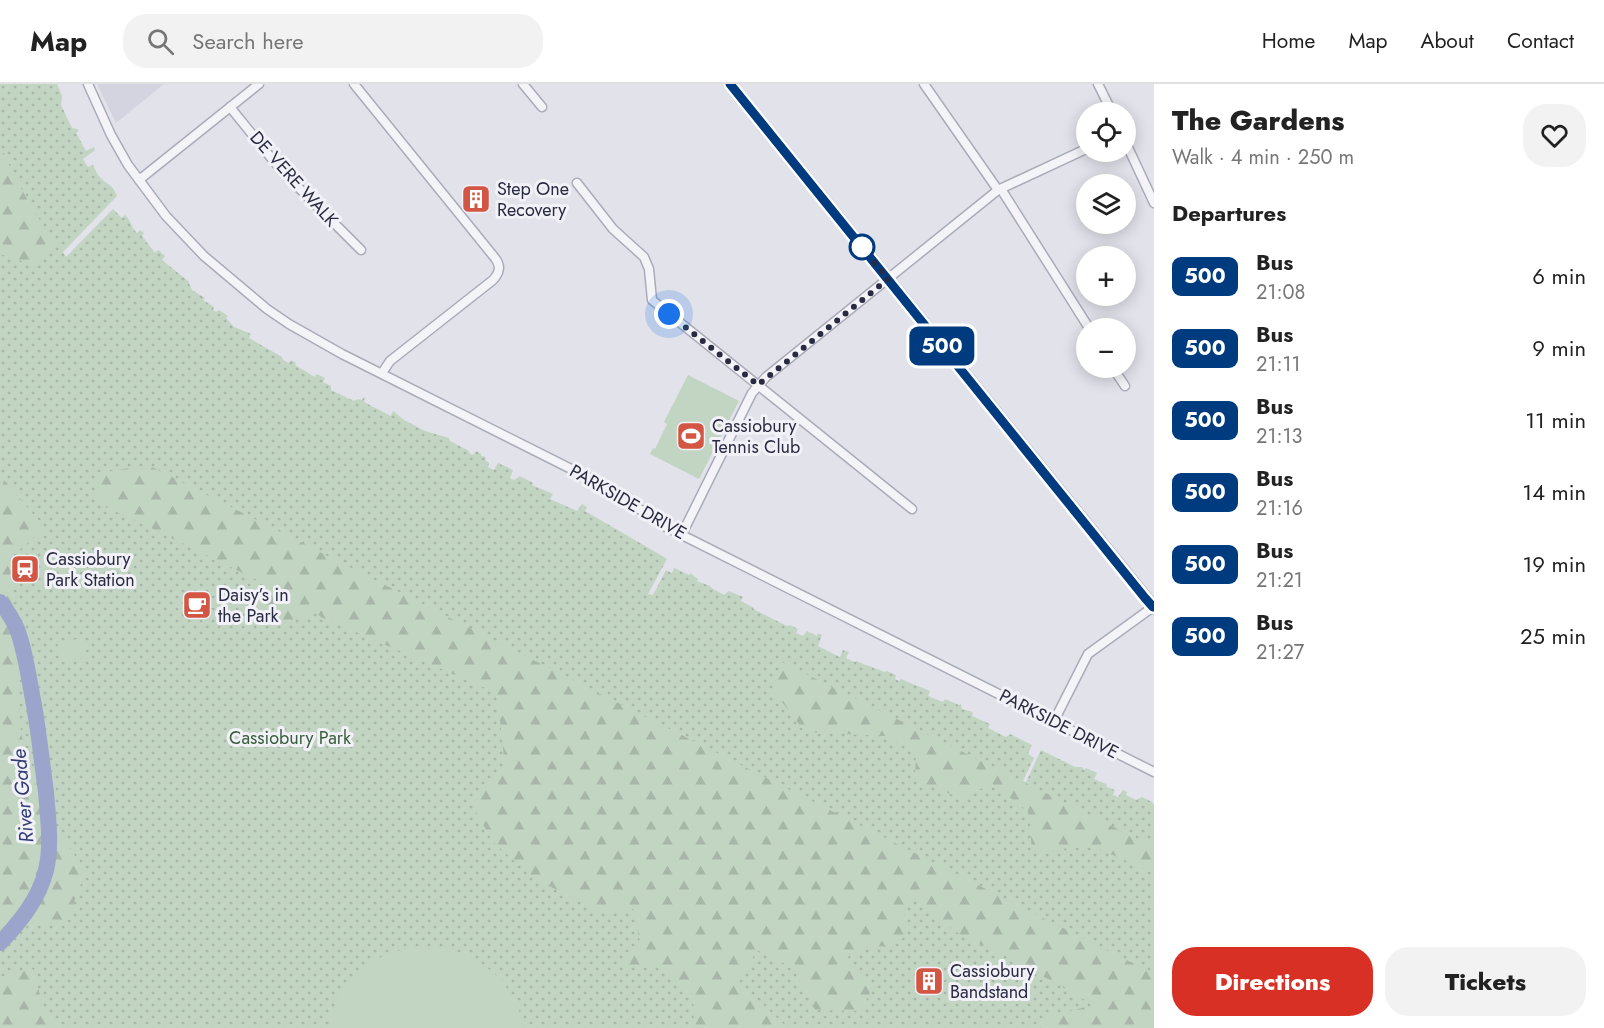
<!DOCTYPE html>
<meta charset="utf-8">
<style>
:root{--surface:#fff;--page:#f2f2f2;--text:#222;--muted:#767676;--line:#e0e0e0;--accent:#d93025}
body{margin:0;font-family:Jost,sans-serif;background:var(--page);color:var(--text);height:100vh;display:flex;flex-direction:column;font-size:22px;white-space:nowrap}
*{box-sizing:border-box;margin:0}
p{font-size:20px;color:var(--muted)}
.icon{flex:none;width:33px;height:33px;fill:none;stroke:currentColor;stroke-width:2;stroke-linecap:round;stroke-linejoin:round}
.map{position:relative;flex:1;overflow:hidden}
.sheet{display:flex;flex-direction:column;background:var(--surface);width:450px}
.sheet>*{flex:none}
.badge{padding:0 12px;border-radius:9px;font-size:21px;line-height:39px}
.fabs{position:absolute;left:1076px;top:18px;display:grid;gap:12px}
.fabs a{display:grid;place-items:center;width:60px;height:60px;border-radius:50%;background:var(--surface);box-shadow:0 3px 15px #0003;font-size:30px}
.you{position:absolute;width:30px;height:30px;margin:-15px;border:4px solid #fff;border-radius:50%;background:#1a73e8;box-shadow:0 0 0 9px #1a73e833}
.map>.badge{position:absolute;translate:-50% -50%;box-shadow:0 0 0 3px #fff}
h2{padding:0 18px;font-size:22px;line-height:54px}
.round{display:grid;place-items:center;flex:none;width:63px;height:63px;border-radius:24px;background:var(--page)}
.summary{display:flex;align-items:center;justify-content:space-between;height:102px;padding:0 18px}
h1{font-size:28px;font-weight:800;line-height:45px}
.primary-button{display:flex;gap:12px;margin-top:auto;padding:12px 18px}
.primary-button a{flex:1;height:69px;border-radius:24px;background:var(--accent);color:#fff;font-size:24px;font-weight:800;line-height:69px;text-align:center}
.primary-button a+a{background:var(--page);color:var(--text)}
ul{padding:0;list-style:none}
li{display:flex;align-items:center;gap:18px;height:72px;padding:0 18px}
li div{flex:1}
li b{display:block;font-size:22px}
li em{font-style:normal}
li .badge{min-width:66px;font-weight:700;text-align:center}
header{display:flex;align-items:center;gap:36px;box-sizing:border-box;height:84px;padding:0 30px;background:var(--surface);border-bottom:2px solid var(--line)}
header strong{font-size:28px}
nav{display:flex;gap:33px;margin-inline-start:auto;font-size:21px}
.search{width:420px;height:54px;background:var(--page);display:flex;align-items:center;gap:15px;box-sizing:border-box;padding:0 21px;border-radius:24px;color:var(--muted);font-size:22px}
main{display:flex;flex:1;min-height:0}
.map>svg:first-child{display:block}
.built{fill:#d3d4df}
.grass{fill:url(#grass-dots)}
.forest{fill:url(#forest-firs)}
.pitch{fill:#c2d4c2}
.lines{fill:none;stroke-linecap:round;stroke-linejoin:round}
.river{stroke:#9ba5cb;stroke-width:16}
.minor-casing{stroke:#aaabb8;stroke-width:11}
.tertiary-casing{stroke:#aaabb8;stroke-width:14}
.minor{stroke:#f4f4f8;stroke-width:8}
.tertiary{stroke:#f4f4f8;stroke-width:10}
.line-casing{stroke:#fff;stroke-width:14}
.line{stroke:#003b80;stroke-width:9}
.walk{stroke:#292b42;stroke-width:6;stroke-dasharray:0 10.8}
.stop-dot{fill:#fff;stroke:#003b80;stroke-width:3}
.labels{text-anchor:middle;dominant-baseline:central;stroke-width:6;stroke-linejoin:round;paint-order:stroke}
.street-label{font-size:18px;fill:#292b42;stroke:#f1f1f7}
.poi-label{font-size:18px;fill:#292b42;stroke:#f1f1f7;text-anchor:start}
.park-label{font-size:18px;fill:#365e39;stroke:#f1f1f7}
.water-label{font-size:20px;font-style:italic;fill:#323d77;stroke:#f1f1f7}
</style>
<header>
<strong>Map</strong>
<div class="search"><svg class="icon" aria-label="search" viewBox="0 0 24 24"><circle cx="10" cy="10" r="6"/><path d="M15 15l6 6"/></svg>Search here</div>
<nav><a>Home</a><a>Map</a><a>About</a><a>Contact</a></nav>
</header>
<main>
<div class="map">
<svg width="1154" height="944" viewBox="0 0 1154 944">
<defs>
<pattern id="grass-dots" width="8" height="8" patternUnits="userSpaceOnUse" patternTransform="scale(1.5)"><rect width="8" height="8" fill="#c2d4c2"/><path d="M2 2h.1M6 6h.1" fill="none" stroke="#a7b6a8" stroke-width="1.8" stroke-linecap="round"/></pattern>
<pattern id="forest-firs" width="22" height="20" patternUnits="userSpaceOnUse" patternTransform="scale(1.5)"><rect width="22" height="20" fill="#c2d4c2"/><path d="M5 1l3.5 6h-7zM16 11l3.5 6h-7z" fill="#a7b6a8"/></pattern>
</defs>
<rect width="100%" height="100%" fill="#e1e2ea"/>
<path class="built" d="M97 0H164L116 39Z"/>
<path class="grass" d="M0 0H57L62 12 61 21 72 44 77 45 79 47 76 49 86 67 94 63 95 66 83 75 88 83 93 81C95 85 97 91 101 94 108 102 112 99 117 112L63 168 66 173 113 125 122 134 125 131C131 136 131 144 137 149L140 146 144 149 142 152 155 169 158 166 165 172 162 176 188 197 192 206 205 214 203 216 214 223 213 226 216 228 219 226 228 232 226 234 234 243 251 250 249 254 282 273 283 276 289 279 291 276 296 279 295 281 315 293 317 290 325 294 323 298 331 302V306L354 317 358 315 362 316 364 313 365 314 364 318C373 323 380 326 391 332L393 327 404 336 425 347 449 354 450 357 469 367V369L473 371 476 367 481 370V372L486 373 485 376 489 379 488 383 494 386 498 379 513 386 510 394 514 396 520 392 533 399 532 401 553 410 550 415 577 427 582 420 587 423 585 427 664 473 667 475 648 510 653 511 666 486 672 489 674 484 689 491 690 489 698 495 697 497 710 502 713 505 724 511 729 507 743 513 741 517 754 524 753 525 787 542 790 541 798 545 796 549 803 552 807 547 817 552 818 549 822 551 818 562 840 573 843 566 849 568 846 574 854 578 857 577C866 582 874 583 884 588L887 587 896 591 895 595 899 597 901 595C911 600 920 602 930 607L928 612 943 618 945 615 959 621 961 620 962 625 973 628 972 632 990 640 988 644 1006 653 1010 650 1032 661 1028 670 1034 674 1023 697 1026 698 1041 666 1075 683H1082L1084 686 1086 684 1097 689 1094 695 1106 700 1107 703 1115 706 1113 711 1118 713 1123 706 1127 708 1126 711 1136 716 1142 713 1152 718 1154 721V944H0Z"/>
<g class="forest">
<path d="M0 61C15 96 34 129 56 160L35 181 0 170Z"/>
<path d="M148 381 1154 890V944H1044L1045 933 1094 921 1023 881 956 848 915 816 903 827 909 843 903 854 889 863C877 860 855 865 847 874L873 901 862 927 815 926 793 884 757 866 739 898 788 944H694L693 910 656 883H622L640 858 633 825 599 828 534 794 493 758 472 721 505 682 497 609 321 533 313 527 309 528V534H294L292 537 283 539 277 530 265 534 251 531 245 522 249 509 256 505 277 509 259 497 135 436 96 419 99 389Z"/>
<path d="M0 391 45 444 10 474 21 650 30 679 46 711 49 736 86 787 66 839H33L0 856Z"/>
<path d="M782 578 1154 763V789L1090 761 1032 769 1029 728 992 700 960 714 915 695 916 669 886 652 805 648 773 606Z"/>
<path d="M33 885 45 929 58 944H0V893Z"/>
</g>
<g class="pitch">
<path d="M688 291 739 317 699 395 650 370 653 364 655 365 667 340 664 338Z"/>
<path d="M84 554 87 573 61 578 57 558Z"/>
<path d="M415 862 448 864 478 876 503 897 519 926 523 944H328L336 917 357 890 384 871Z"/>
</g>
<g class="lines">
<path class="river" d="M0 518C7 526 13 536 17 545 26 569 29 596 34 621 39 650 42 679 46 708 48 734 52 761 46 786 39 815 20 838 0 859"/>
<g class="minor-casing">
<g id="minor">
<path d="M88 0 111 51 128 81 166 132 204 172 267 225 289 240 342 270 611 405 662 441 1154 688"/>
<path d="M354 0 495 174C501 182 500 188 493 196L390 277 382 289"/>
<path d="M523 0 542 23"/>
<path d="M924 0 998 106"/>
<path d="M1098 0 1112 28"/>
<path d="M230 23 281 86 361 166"/>
<path d="M1125 57 1154 119"/>
<path d="M139 96 259 0"/>
<path d="M577 99 613 145 644 173 649 185 652 216 912 425"/>
<path d="M1001 105 1089 244"/>
<path d="M1113 284 1125 302"/>
<path d="M682 450 752 309 766 293 998 106 1086 65"/>
<path d="M1054 637 1088 570 1153 523 1154 525"/>
</g>
</g>
<g class="tertiary-casing">
<path id="tertiary" d="M730 0 1153 523 1154 522"/>
</g>
<use href="#minor" class="minor"/>
<use href="#tertiary" class="tertiary"/>
</g>
<g class="lines">
<g class="line-casing">
<path id="line" d="M730 0 1145 514 1153 523 1154 522"/>
</g>
<use href="#line" class="line"/>
<path class="walk" d="M669 230 758 301 888 195 860 160 862 163"/>
</g>
<defs>
<g id="building-square" transform="scale(1.5)"><rect x="-9" y="-9" width="18" height="18" rx="4" fill="#d25643" stroke="#f1f1f7"/><path d="M-4-6H4V6H1V3H-1V6H-4ZM-2.5-4.3h1.7v1.8h-1.7ZM.8-4.3h1.7v1.8H.8ZM-2.5-1h1.7V.8h-1.7ZM.8-1h1.7V.8H.8Z" fill="#fff"/></g>
<g id="stadium-square" transform="scale(1.5)"><rect x="-9" y="-9" width="18" height="18" rx="4" fill="#d25643" stroke="#f1f1f7"/><path d="M0-5a6.5 5 0 1 0 0 10a6.5 5 0 1 0 0-10ZM-3.5-1.8h7v3.6h-7Z" fill="#fff"/></g>
<g id="station-square" transform="scale(1.5)"><rect x="-9" y="-9" width="18" height="18" rx="4" fill="#d25643" stroke="#f1f1f7"/><path d="M-3-6H3Q5-6 5-4V2Q5 4 3 4L4.5 6H3L1.5 4h-3L-3 6H-4.5L-3 4Q-5 4-5 2V-4Q-5-6-3-6ZM-3.5-4v3h7v-3ZM-3.5 1v1.5H-2V1ZM2 1v1.5H3.5V1Z" fill="#fff"/></g>
<g id="cafe-square" transform="scale(1.5)"><rect x="-9" y="-9" width="18" height="18" rx="4" fill="#d25643" stroke="#f1f1f7"/><path d="M-5.5-4.5H6V0H3Q3 3.5 0 3.5H-2.5Q-5.5 3.5-5.5 0ZM3-3.2v2h1.7v-2ZM-6 4.5H4V6H-6Z" fill="#fff"/></g>
</defs>
<g fill-rule="evenodd">
<use href="#building-square" x="476" y="115"/>
<use href="#stadium-square" x="691" y="352"/>
<use href="#station-square" x="25" y="485"/>
<use href="#cafe-square" x="197" y="521"/>
<use href="#building-square" x="929" y="897"/>
</g>
<circle class="stop-dot" cx="862" cy="163" r="12"/>
<g class="labels">
<g class="street-label">
<text transform="translate(294 95) rotate(48)">DE VERE WALK</text>
<text transform="translate(628 418) rotate(30)">PARKSIDE DRIVE</text>
<text transform="translate(1059 640) rotate(27)">PARKSIDE DRIVE</text>
</g>
<g class="poi-label">
<text x="497" y="105">Step One<tspan x="497" dy="21">Recovery</tspan></text>
<text x="712" y="342">Cassiobury<tspan x="712" dy="21">Tennis Club</tspan></text>
<text x="46" y="475">Cassiobury<tspan x="46" dy="21">Park Station</tspan></text>
<text x="218" y="511">Daisy’s in<tspan x="218" dy="21">the Park</tspan></text>
<text x="950" y="887">Cassiobury<tspan x="950" dy="21">Bandstand</tspan></text>
</g>
<g class="park-label">
<text x="290" y="654">Cassiobury Park</text>
</g>
<g class="water-label">
<text transform="translate(23 712) rotate(-95)">River Gade</text>
</g>
</g>
</svg>
<div class="fabs">
<a><svg class="icon" aria-label="locate" viewBox="0 0 24 24"><circle cx="12" cy="12" r="6"/><path d="M12 2v4M12 18v4M2 12h4M18 12h4"/></svg></a>
<a><svg class="icon" aria-label="layers" viewBox="0 0 24 24"><path d="M12 4l9 5-9 5-9-5zM3 14l9 5 9-5"/></svg></a>
<a>+</a>
<a>−</a>
</div>
<div class="you" style="left:669px;top:230px"></div>
<b class="badge" style="left:942px;top:262px;background:#003b80;color:#fff">500</b>
</div>
<section class="sheet">
<div class="summary"><div><h1>The Gardens</h1><p>Walk · 4 min · 250 m</p></div><a class="round"><svg class="icon" aria-label="heart" viewBox="0 0 24 24"><path d="M12 20l-8-8c-3-5 5-10 8-4 3-6 11-1 8 4z"/></svg></a></div>
<h2>Departures</h2>
<ul>
<li><span class="badge" style="background:#003b80;color:#fff">500</span><div><b>Bus</b><p>21:08</p></div><em>6 min</em></li>
<li><span class="badge" style="background:#003b80;color:#fff">500</span><div><b>Bus</b><p>21:11</p></div><em>9 min</em></li>
<li><span class="badge" style="background:#003b80;color:#fff">500</span><div><b>Bus</b><p>21:13</p></div><em>11 min</em></li>
<li><span class="badge" style="background:#003b80;color:#fff">500</span><div><b>Bus</b><p>21:16</p></div><em>14 min</em></li>
<li><span class="badge" style="background:#003b80;color:#fff">500</span><div><b>Bus</b><p>21:21</p></div><em>19 min</em></li>
<li><span class="badge" style="background:#003b80;color:#fff">500</span><div><b>Bus</b><p>21:27</p></div><em>25 min</em></li>
</ul>
<div class="primary-button"><a>Directions</a><a>Tickets</a></div>
</section>
</main>
